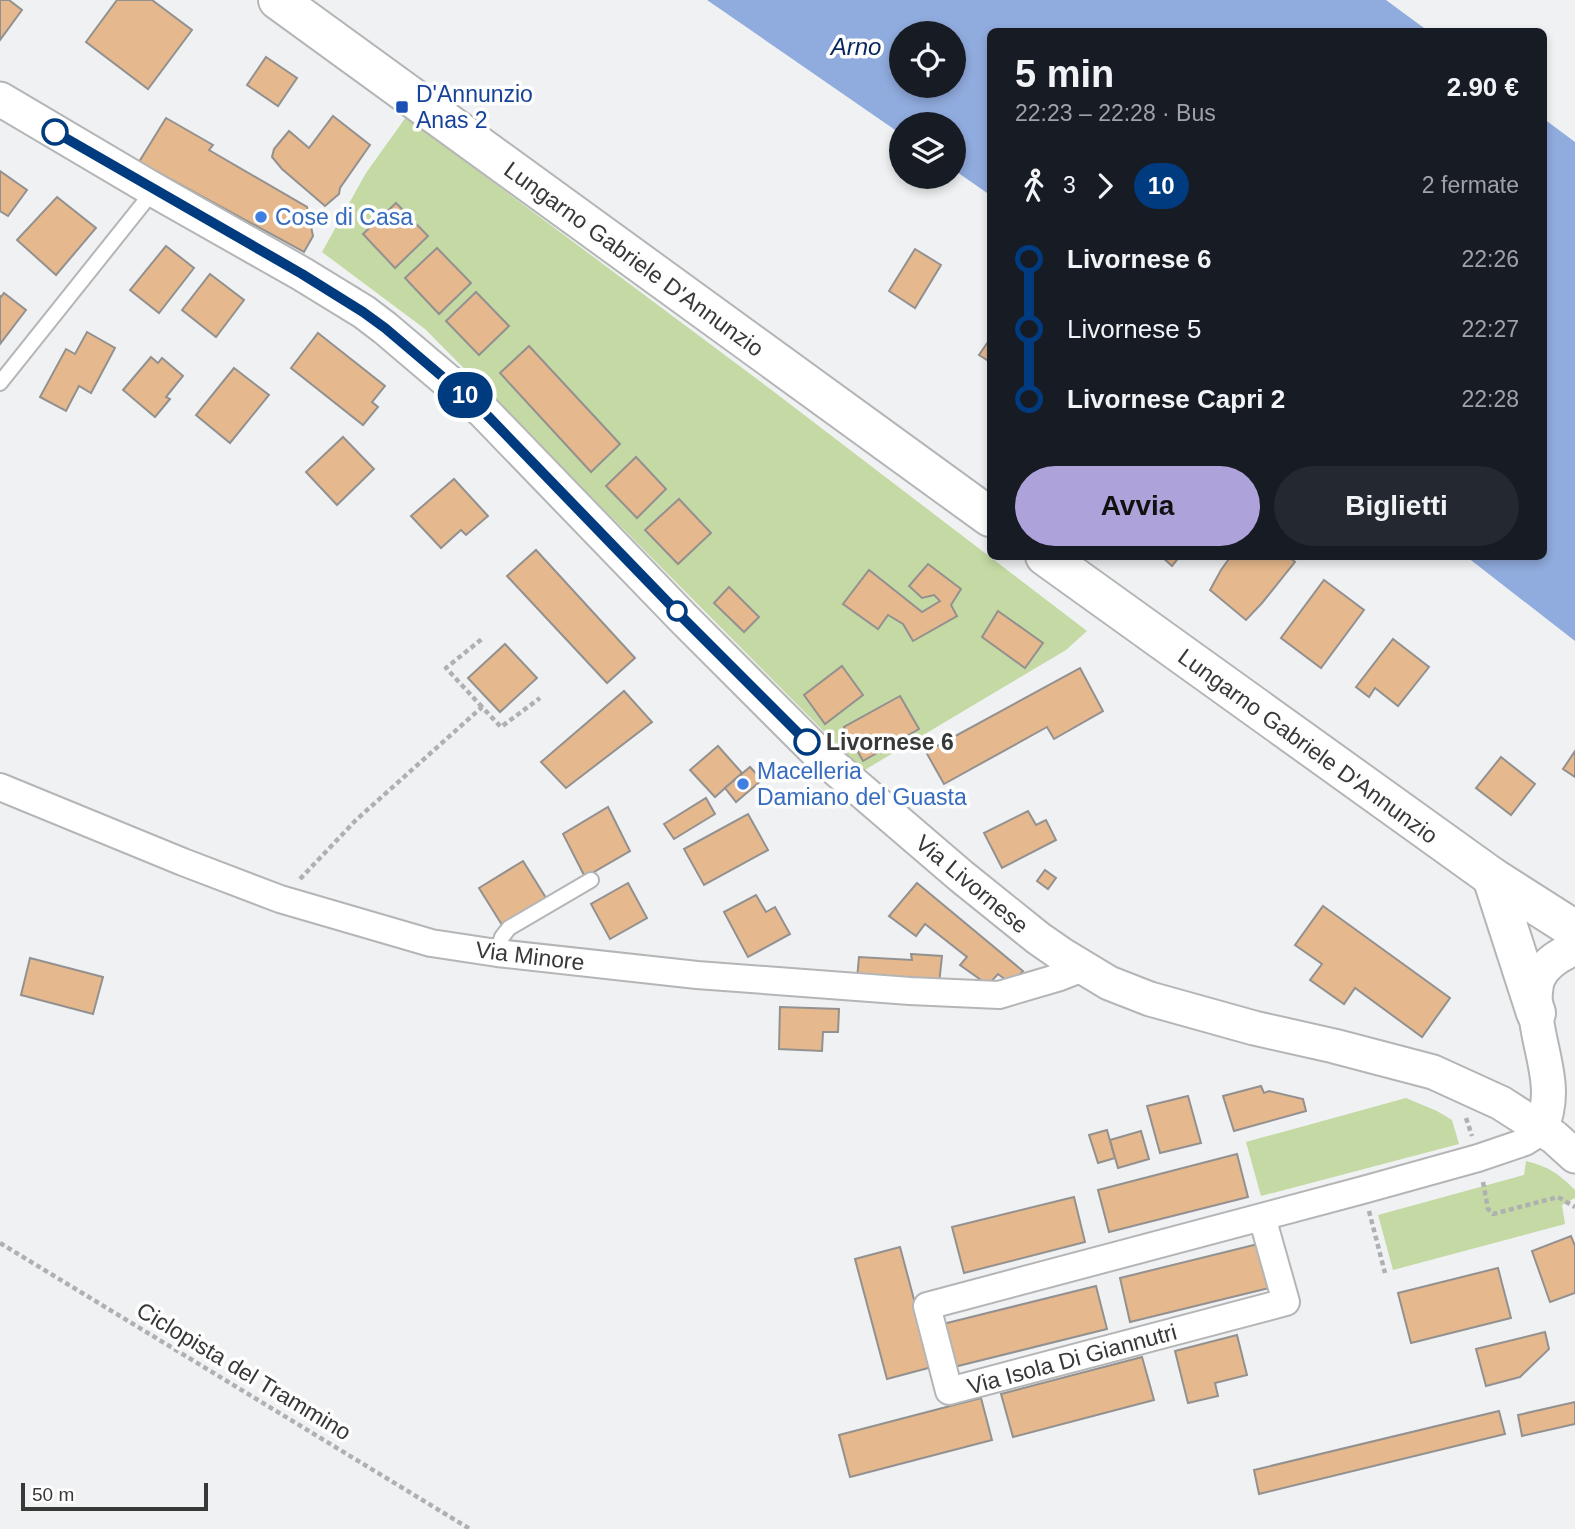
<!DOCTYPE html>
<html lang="it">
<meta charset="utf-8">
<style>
:root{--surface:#171b24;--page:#242831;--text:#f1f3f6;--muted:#9ea1a6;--accent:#aea2da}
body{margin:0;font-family:Helvetica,sans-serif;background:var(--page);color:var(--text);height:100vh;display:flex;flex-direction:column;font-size:26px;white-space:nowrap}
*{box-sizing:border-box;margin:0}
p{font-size:23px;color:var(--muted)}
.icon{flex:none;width:38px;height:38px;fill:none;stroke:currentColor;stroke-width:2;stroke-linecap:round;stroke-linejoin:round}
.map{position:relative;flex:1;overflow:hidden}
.side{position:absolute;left:987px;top:28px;width:560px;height:532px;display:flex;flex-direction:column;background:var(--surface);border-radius:10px;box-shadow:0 4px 10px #0003}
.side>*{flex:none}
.badge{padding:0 14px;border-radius:23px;font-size:24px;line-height:46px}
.buttons{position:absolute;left:889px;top:21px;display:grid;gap:14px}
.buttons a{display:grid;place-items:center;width:77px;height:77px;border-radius:50%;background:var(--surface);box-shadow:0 4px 10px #0003;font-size:35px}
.scale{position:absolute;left:21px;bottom:18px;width:187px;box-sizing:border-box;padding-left:7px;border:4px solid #373838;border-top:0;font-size:19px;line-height:24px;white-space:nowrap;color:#373838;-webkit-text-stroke:5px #fefeff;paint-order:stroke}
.map>.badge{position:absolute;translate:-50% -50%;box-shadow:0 0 0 4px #fff}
.legs{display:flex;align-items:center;gap:10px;height:77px;padding:0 28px;font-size:23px}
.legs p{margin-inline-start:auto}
.headline{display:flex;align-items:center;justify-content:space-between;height:119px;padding:0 28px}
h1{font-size:38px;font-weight:600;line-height:52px}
.action{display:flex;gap:14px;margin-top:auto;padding:14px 28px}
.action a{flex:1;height:80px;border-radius:42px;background:var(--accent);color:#111;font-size:28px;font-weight:600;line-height:80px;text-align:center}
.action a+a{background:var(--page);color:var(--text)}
ul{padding:0 28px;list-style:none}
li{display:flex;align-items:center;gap:24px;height:70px;font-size:26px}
li i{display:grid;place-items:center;width:10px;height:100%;margin:0 9px;background:currentColor}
li i::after{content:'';width:18px;height:18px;margin:-9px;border:5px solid;border-radius:50%;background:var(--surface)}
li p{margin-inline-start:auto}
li:first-child i{background:linear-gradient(#0000 50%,currentColor 0)}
li:last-child i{background:linear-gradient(currentColor 50%,#0000 0)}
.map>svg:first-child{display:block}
.green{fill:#c4d9a3}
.water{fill:#90abdd;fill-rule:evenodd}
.building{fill:#e6b88d;stroke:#939190;stroke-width:2}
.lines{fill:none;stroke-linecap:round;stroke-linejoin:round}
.service-casing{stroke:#b4b5b7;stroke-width:18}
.minor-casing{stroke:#b4b5b7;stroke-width:30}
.tertiary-casing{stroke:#b4b5b7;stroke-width:37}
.secondary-casing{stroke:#b4b5b7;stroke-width:42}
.path{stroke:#afb0b1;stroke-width:4.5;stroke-dasharray:5 3.5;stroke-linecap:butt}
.service{stroke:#fff;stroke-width:14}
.minor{stroke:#fff;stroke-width:26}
.tertiary{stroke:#fff;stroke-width:33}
.secondary{stroke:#fff;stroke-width:38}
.line-1-casing{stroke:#fff;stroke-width:16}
.line-1{stroke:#003b80;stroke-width:10}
.transit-dot{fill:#1a4fb4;stroke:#fefeff;stroke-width:2.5}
.stop-1-dot{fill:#fff;stroke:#003b80;stroke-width:3.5}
.shop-dot{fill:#3f7fe0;stroke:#fefeff;stroke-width:2.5}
.labels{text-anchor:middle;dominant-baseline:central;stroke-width:7;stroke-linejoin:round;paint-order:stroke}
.transit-label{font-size:23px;fill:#164399;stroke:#fefeff;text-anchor:start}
.shop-label{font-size:23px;fill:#366cbe;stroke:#fefeff;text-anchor:start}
.street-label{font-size:23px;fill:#373838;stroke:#fefeff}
.stop-label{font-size:23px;font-weight:bold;fill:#373838;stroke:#fefeff;text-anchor:start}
.water-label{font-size:24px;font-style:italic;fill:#09265f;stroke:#fefeff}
</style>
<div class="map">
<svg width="1575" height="1529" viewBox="0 0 1575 1529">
<rect width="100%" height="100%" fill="#f0f1f2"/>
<g class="green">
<path d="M406 117 765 385 1087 631 1066 650 863 771 425 329 322 252 366 173Z"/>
<path d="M1406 1098 1437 1111 1452 1120 1459 1144 1261 1196 1246 1142Z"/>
<path d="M1526 1161C1549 1167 1558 1173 1575 1190V1198L1562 1205 1565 1224 1393 1270 1378 1215 1524 1175Z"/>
</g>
<g class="water">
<path d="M707 0H1386L1428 31 990 32V195L954 170V124H901V134ZM901 33H954V86H901Z"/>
<path d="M1544 119 1575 142V641L1467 557 1544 556Z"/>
</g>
<g class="building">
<path d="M0 0H9L22 10 0 40Z"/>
<path d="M117 0H152L192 30 148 89 86 42Z"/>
<path d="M266 57 297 78 278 106 247 85Z"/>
<path d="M333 116 370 145 340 188 339 194 325 206 282 169 272 157 274 149 289 131 309 148Z"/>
<path d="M166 118 213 145 209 150 307 207 313 236 304 252 139 162Z"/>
<path d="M0 171 27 190 8 216 0 211Z"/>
<path d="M57 197 96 228 56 275 17 240Z"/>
<path d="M396 203 428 236 395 268 363 234Z"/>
<path d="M166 246 194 268 159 313 130 290Z"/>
<path d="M437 248 471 283 439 314 405 278Z"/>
<path d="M915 249 941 265 915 308 889 291Z"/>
<path d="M210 274 244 300 216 337 182 310Z"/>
<path d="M476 292 509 326 479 355 446 321Z"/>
<path d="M4 293 26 310 0 344V296L1 297Z"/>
<path d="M87 332 115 348 91 393 79 386 66 411 40 397 66 349 75 354Z"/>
<path d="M318 333 385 386 372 402 378 407 363 425 291 368Z"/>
<path d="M990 339V362L979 355Z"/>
<path d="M529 346 620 444 591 472 500 373Z"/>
<path d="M151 357 158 363 162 358 183 376 166 397 170 399 155 417 123 390Z"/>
<path d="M234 368 269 395 230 443 196 415Z"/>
<path d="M343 437 374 469 337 505 306 472Z"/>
<path d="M636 457 666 489 637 518 606 486Z"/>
<path d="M454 479 488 516 466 535 461 530 441 548 411 516Z"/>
<path d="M679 499 711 533 678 564 645 530Z"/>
<path d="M536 550 635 658 607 683 507 576Z"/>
<path d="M1161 556H1180L1172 566Z"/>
<path d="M1231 556H1288L1295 562 1262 603 1246 620 1210 590 1221 570Z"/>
<path d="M928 564 961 589 951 605 957 616 913 641 903 624 888 615 878 629 843 604 869 570 922 612 940 601 934 595 922 598 909 586Z"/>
<path d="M1324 580 1364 610 1321 668 1281 638Z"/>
<path d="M729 587 759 617 744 632 714 603Z"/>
<path d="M998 611 1043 643 1025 668 982 637Z"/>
<path d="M1393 639 1429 667 1398 706 1375 688 1369 697 1356 687Z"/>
<path d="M505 644 537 678 500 712 468 678Z"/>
<path d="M842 666 863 695 825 724 804 695Z"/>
<path d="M1080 668 1103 711 1054 739 1047 727 944 784 926 752Z"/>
<path d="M624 691 652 722 566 788 541 762Z"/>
<path d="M900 696 919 729 863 761 844 727Z"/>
<path d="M718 746 742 773 715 797 690 770Z"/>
<path d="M1575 751V777L1563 769Z"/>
<path d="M1501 757 1535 784 1511 815 1476 788Z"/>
<path d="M750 767 762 780 736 802 725 788Z"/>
<path d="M706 798 715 814 674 839 664 824Z"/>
<path d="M608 807 630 851 585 877 563 834Z"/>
<path d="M1028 811 1036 825 1046 820 1056 840 1002 868 984 833Z"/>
<path d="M748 814 768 850 704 885 684 849Z"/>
<path d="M523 861 546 898 502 925 479 888Z"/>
<path d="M1045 870 1056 878 1048 889 1037 881Z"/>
<path d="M628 883 647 918 610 939 591 904Z"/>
<path d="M917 883 1023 971 1011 984 998 974 988 985 960 965 967 957 925 924 916 936 889 916Z"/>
<path d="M756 895 766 912 775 907 790 934 748 957 724 912Z"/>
<path d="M1323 906 1450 998 1422 1037 1355 988 1344 1004 1310 980 1322 964 1295 945Z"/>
<path d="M911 954 942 956 939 984 857 979 859 957 912 960Z"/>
<path d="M30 958 103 977 93 1014 21 995Z"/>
<path d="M780 1007 839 1009 838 1032H823L822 1051 779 1049Z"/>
<path d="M1261 1086 1264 1093 1269 1091 1303 1099 1306 1111 1234 1131 1223 1096Z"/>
<path d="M1188 1096 1201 1143 1160 1153 1147 1106Z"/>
<path d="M1107 1130 1115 1158 1098 1163 1089 1135Z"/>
<path d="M1141 1131 1149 1159 1118 1168 1110 1140Z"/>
<path d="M1237 1154 1248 1197 1109 1232 1098 1190Z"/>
<path d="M1074 1197 1085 1242 964 1273 952 1227Z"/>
<path d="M1571 1236 1575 1246V1293L1550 1302 1532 1251Z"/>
<path d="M1258 1244 1269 1288 1130 1322 1120 1278Z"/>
<path d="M900 1247 932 1367 887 1379 855 1259Z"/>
<path d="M1498 1268 1511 1318 1411 1343 1398 1293Z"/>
<path d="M1096 1286 1107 1329 954 1367 943 1324Z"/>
<path d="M1545 1332 1549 1349 1520 1377 1486 1386 1476 1349Z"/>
<path d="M1237 1335 1247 1375 1215 1383 1218 1396 1188 1403 1175 1351Z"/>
<path d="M1142 1357 1154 1400 1013 1437 1001 1394Z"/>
<path d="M981 1398 992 1440 850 1477 839 1435Z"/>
<path d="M1575 1402V1424L1522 1436 1518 1415Z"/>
<path d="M1499 1411 1505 1434 1259 1494 1254 1470Z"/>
</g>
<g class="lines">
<g class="service-casing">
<g id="service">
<path d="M0 383 154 190"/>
<path d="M497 953 502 937 509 928 591 880"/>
</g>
</g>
<g class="minor-casing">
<g id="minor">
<path d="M0 787 183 862 280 899 431 943 497 953 697 975 910 991 999 995 1060 977 1083 968"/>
<path d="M1262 1217 1286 1302 949 1391 927 1306 1363 1190 1478 1158 1525 1142 1533 1137 1541 1128"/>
</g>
</g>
<g class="tertiary-casing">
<g id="tertiary">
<path d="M0 99 154 190 302 274 364 312 385 328 484 412 684 619 821 756 961 876 1038 938 1061 954 1109 983 1150 999 1254 1028 1334 1046 1433 1072 1501 1103 1554 1137 1575 1156"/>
<path d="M1541 1128C1560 1087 1537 1048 1535 1006 1535 997 1535 987 1538 979 1544 964 1561 954 1575 948"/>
</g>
</g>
<g class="secondary-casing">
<g id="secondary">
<path d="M278 0 990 517"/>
<path d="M1045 556 1492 877 1575 930"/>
<path d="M1492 877 1536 1013"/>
</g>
</g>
<g class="path">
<path d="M482 707 446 668 483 638"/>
<path d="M300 879 356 820 482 707 501 727 540 698"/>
<path d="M1466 1118 1472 1136"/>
<path d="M1483 1182 1488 1209 1493 1214 1558 1197 1575 1207"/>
<path d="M1369 1211 1385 1273"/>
<path d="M0 1243 470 1529"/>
</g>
<use href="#service" class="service"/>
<use href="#minor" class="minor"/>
<use href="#tertiary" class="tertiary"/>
<use href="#secondary" class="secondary"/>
</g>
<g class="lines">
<g class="line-1-casing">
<path id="line-1" d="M55 132 302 274 363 312 385 328 484 412 684 619 807 742"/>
</g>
<use href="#line-1" class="line-1"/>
</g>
<rect class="transit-dot" x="395" y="100" width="14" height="14" rx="3.5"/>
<g class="stop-1-dot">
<circle cx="55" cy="132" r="12"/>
<circle cx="677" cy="611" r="9"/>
<circle cx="807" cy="742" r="12"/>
</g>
<g class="shop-dot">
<circle cx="261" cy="217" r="7"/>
<circle cx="743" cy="784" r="7"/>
</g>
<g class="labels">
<g class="transit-label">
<text x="416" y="94">D'Annunzio<tspan x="416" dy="26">Anas 2</tspan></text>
</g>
<g class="shop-label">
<text x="275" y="217">Cose di Casa</text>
<text x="757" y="771">Macelleria<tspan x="757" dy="26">Damiano del Guasta</tspan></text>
</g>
<g class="street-label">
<text transform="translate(634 259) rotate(36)">Lungarno Gabriele D'Annunzio</text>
<text transform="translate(1308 746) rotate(36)">Lungarno Gabriele D'Annunzio</text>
<text transform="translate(972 884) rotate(40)">Via Livornese</text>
<text transform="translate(530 956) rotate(7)">Via Minore</text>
<text transform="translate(1072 1359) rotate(-15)">Via Isola Di Giannutri</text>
<text transform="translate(244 1371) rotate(31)">Ciclopista del Trammino</text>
</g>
<g class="stop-label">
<text x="826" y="742">Livornese 6</text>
</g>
<g class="water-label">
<text x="856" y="46">Arno</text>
</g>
</g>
</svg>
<div class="buttons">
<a><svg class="icon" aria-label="locate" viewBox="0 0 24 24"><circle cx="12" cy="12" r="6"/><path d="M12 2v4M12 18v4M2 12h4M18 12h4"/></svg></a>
<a><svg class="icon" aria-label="layers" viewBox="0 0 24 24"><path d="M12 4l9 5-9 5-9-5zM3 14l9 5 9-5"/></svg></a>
</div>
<div class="scale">50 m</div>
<b class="badge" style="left:465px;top:395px;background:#003b80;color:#fff">10</b>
<section class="side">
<div class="headline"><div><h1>5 min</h1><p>22:23 – 22:28 · Bus</p></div><b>2.90 €</b></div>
<div class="legs"><svg class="icon" aria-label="walk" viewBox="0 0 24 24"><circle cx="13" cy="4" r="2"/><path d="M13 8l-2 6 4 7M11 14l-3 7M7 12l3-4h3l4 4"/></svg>3<svg class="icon" aria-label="forward" viewBox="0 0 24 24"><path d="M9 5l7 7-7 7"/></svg><b class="badge" style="background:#003b80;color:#fff">10</b><p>2 fermate</p></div>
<ul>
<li><i style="color:#003b80"></i><b>Livornese 6</b><p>22:26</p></li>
<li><i style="color:#003b80"></i><span>Livornese 5</span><p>22:27</p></li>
<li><i style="color:#003b80"></i><b>Livornese Capri 2</b><p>22:28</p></li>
</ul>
<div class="action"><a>Avvia</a><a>Biglietti</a></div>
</section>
</div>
